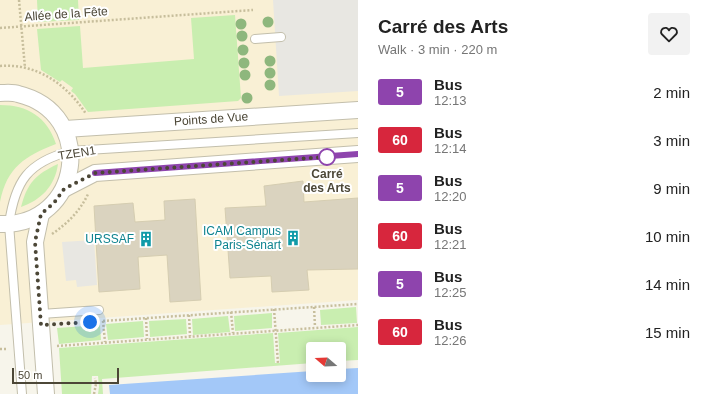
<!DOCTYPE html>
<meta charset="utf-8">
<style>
:root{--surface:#fff;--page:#f2f2f2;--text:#222;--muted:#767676}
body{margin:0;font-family:Helvetica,sans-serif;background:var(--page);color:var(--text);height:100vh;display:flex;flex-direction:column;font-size:15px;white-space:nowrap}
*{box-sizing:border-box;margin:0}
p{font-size:13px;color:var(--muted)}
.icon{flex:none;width:22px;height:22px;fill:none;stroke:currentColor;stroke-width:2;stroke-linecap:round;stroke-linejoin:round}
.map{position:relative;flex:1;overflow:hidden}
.details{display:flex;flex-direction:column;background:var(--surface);width:352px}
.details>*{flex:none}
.badge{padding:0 8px;border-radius:3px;font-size:14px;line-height:26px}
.needle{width:26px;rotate:289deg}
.controls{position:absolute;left:306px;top:342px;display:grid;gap:8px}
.controls a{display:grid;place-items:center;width:40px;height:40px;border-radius:4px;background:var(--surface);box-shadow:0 2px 10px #0003;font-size:20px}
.scale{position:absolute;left:12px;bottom:10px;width:107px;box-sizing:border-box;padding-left:4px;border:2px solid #4c4737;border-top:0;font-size:11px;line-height:14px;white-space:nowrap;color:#4c4737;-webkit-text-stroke:3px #fff;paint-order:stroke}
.you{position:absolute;width:20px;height:20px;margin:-10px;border:3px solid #fff;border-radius:50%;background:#1a73e8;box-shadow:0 0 0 6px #1a73e833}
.map>.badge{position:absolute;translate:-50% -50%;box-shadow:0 0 0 2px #fff}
.round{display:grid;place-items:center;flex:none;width:42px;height:42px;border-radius:4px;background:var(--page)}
.headline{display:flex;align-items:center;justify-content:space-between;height:68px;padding:0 20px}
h1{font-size:19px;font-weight:600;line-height:30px}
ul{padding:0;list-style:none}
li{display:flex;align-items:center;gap:12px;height:48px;padding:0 20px}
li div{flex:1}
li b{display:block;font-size:15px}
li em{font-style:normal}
li .badge{min-width:44px;font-weight:700;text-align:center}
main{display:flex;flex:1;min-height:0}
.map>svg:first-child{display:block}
.commercial{fill:#f9f0d5}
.green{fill:#c9eeb0}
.parking{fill:#e8e7e2}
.water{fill:#a3c8f8}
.building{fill:#dad3bf;stroke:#d5cdb1}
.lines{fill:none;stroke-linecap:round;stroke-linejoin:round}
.service-casing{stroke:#c3bfac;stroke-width:10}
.minor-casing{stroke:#c3bfac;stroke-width:18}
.path{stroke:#c7be9c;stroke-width:2.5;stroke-dasharray:2 2;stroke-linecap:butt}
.service{stroke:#fff;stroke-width:8}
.minor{stroke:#fff;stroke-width:16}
.tree{fill:#8eb77d}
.line-casing{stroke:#fff;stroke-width:9}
.line{stroke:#8e44ad;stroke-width:6}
.walk{stroke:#4c4737;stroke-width:4;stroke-dasharray:0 7.2}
.stop-dot{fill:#fff;stroke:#8e44ad;stroke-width:2}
.labels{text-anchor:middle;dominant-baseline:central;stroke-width:4;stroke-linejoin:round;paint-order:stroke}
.street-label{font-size:12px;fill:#4c4737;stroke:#fff}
.stop-label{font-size:12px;font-weight:bold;fill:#4c4737;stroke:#fff}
.culture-label{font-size:12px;fill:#0d838f;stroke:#fff;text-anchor:end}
</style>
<main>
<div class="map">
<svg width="358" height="394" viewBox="0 0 358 394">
<rect width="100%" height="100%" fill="#f7f5eb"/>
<path class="commercial" d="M0 0H358V300L0 325Z"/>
<g class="green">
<path d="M37 0H78L79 20 38 22Z"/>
<path d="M235 15 241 98 238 101 88 112 75 94 71 91 73 88 62 80 60 82 41 70 37 29 80 26 83 68 194 59 191 18Z"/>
<path d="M0 105C28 105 47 117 56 144 25 156 7 167 0 202Z"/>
<path d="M58 164C55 186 41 200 21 207 27 183 36 174 58 164Z"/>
<path d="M356 307 357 323 321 325 320 310Z"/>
<path d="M272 313V328L235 331 234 316Z"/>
<path d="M228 316 230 332 193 335 192 319Z"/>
<path d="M186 319 187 334 150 337 149 321Z"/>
<path d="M143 321 144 337 108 340 106 324Z"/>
<path d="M100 325 101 340 59 344 57 328Z"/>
<path d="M358 327V360L339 361V349H313V363L102 379 103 394H98L99 387 98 376H92L91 394H62L59 348 273 333 275 363H280L278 333Z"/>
</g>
<g class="parking">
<path d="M273 0H358V91L279 96Z"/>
<path d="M94 240 97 285 77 287 76 280 66 281 62 242Z"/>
</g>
<path class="water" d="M358 368V394H110L109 385 313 371V375H339V369Z"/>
<g class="building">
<path d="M303 181 304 202 358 198V269L307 270 309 290 272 292 271 276 230 278 225 208 266 206 264 186Z"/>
<path d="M195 199 201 300 170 302 167 255 138 257 140 289 99 292 94 206 133 203 135 222 165 220 164 201Z"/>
</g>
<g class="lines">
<g class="service-casing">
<g id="service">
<path d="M255 39 281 37"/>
<path d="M41 314 99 310"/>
<path d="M22 394 9 224C15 181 28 162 71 151L358 133"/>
</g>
</g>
<g class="minor-casing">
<g id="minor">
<path d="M0 93C6 93 13 92 18 94 98 113 82 227 0 224"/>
<path d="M65 129 358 110"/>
<path d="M64 189 95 173 358 154"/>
<path d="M41 214 35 242 46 394"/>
</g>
</g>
<g class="path">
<path d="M19 0 25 68"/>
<path d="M0 28 253 10"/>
<path d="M0 66C36 63 67 84 86 114"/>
<path d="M52 234C68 223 80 211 88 194"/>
<path d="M314 307 315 327"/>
<path d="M274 309 278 363"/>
<path d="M231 312 233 333"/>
<path d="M189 315 190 336"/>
<path d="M146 318 147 339"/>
<path d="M103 321 358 304"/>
<path d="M103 321 105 342"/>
<path d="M57 346 358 325"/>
<path d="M0 349H8"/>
<path d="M94 394 96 384 95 378"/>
</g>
<use href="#service" class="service"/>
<use href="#minor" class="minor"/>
</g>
<g class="tree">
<circle cx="268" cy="22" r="5.5"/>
<circle cx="241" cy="24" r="5.5"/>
<circle cx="242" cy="36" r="5.5"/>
<circle cx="243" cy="50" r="5.5"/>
<circle cx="270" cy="61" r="5.5"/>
<circle cx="244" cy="63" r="5.5"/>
<circle cx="270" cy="73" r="5.5"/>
<circle cx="245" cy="75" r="5.5"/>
<circle cx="270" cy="85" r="5.5"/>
<circle cx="247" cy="98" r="5.5"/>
</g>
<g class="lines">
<g class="line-casing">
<path id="line" d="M95 173 358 154"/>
</g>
<use href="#line" class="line"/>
<path class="walk" d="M90 322 41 325 35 242 41 214 54 203 64 189 95 173 327 157"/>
</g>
<defs>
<g id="building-bare" transform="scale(1.2)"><path d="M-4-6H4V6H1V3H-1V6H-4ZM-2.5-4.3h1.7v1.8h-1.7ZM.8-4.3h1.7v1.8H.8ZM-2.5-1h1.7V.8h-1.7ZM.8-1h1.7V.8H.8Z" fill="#0f9aa8" stroke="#fff" stroke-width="2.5" paint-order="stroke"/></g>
</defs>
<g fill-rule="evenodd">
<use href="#building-bare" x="293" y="238"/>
<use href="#building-bare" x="146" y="239"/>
</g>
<circle class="stop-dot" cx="327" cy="157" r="8"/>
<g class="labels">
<g class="street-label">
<text transform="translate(66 14) rotate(-4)">Allée de la Fête</text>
<text transform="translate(211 119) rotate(-4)">Points de Vue</text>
<text transform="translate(77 153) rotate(-9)">TZEN1</text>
</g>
<g class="stop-label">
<text x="327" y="174">Carré<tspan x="327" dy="14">des Arts</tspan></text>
</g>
<g class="culture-label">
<text x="281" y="231">ICAM Campus<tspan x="281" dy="14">Paris-Sénart</tspan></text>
<text x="134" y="239">URSSAF</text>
</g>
</g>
</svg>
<div class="controls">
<a><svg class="needle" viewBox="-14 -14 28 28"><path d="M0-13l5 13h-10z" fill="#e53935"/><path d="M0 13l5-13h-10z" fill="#767676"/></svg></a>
</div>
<div class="scale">50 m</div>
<div class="you" style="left:90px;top:322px"></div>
</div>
<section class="details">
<div class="headline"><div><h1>Carré des Arts</h1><p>Walk · 3 min · 220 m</p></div><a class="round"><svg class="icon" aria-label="heart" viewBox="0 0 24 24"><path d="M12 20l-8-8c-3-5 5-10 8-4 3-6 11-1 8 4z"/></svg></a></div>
<ul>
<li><span class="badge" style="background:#8e44ad;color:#fff">5</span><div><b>Bus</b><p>12:13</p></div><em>2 min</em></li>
<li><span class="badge" style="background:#d7263d;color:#fff">60</span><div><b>Bus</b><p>12:14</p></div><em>3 min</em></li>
<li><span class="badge" style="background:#8e44ad;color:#fff">5</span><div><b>Bus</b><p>12:20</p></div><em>9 min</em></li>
<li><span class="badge" style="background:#d7263d;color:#fff">60</span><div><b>Bus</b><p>12:21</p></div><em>10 min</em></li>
<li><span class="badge" style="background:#8e44ad;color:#fff">5</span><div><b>Bus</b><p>12:25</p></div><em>14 min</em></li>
<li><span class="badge" style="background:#d7263d;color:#fff">60</span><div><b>Bus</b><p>12:26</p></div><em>15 min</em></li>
</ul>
</section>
</main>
